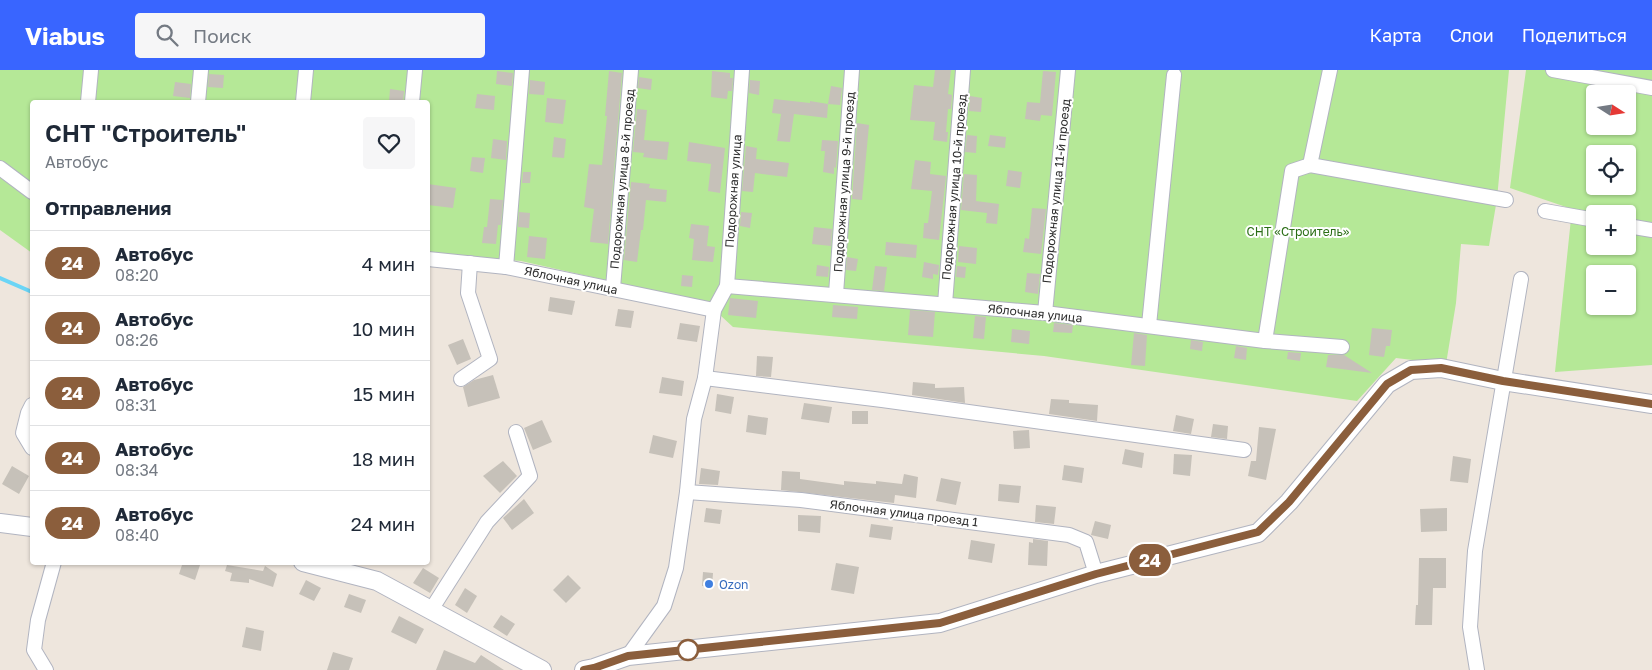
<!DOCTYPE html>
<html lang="ru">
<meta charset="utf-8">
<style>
:root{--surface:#fff;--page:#f6f6f7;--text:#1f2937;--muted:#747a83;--line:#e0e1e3;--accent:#3965ff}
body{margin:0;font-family:"Golos Text",sans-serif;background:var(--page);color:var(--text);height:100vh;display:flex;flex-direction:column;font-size:19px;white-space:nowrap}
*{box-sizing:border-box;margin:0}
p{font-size:16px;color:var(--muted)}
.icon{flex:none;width:28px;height:28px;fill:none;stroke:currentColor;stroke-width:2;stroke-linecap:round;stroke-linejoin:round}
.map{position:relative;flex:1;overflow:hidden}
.side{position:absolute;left:30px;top:30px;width:400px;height:465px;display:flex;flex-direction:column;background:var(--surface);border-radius:5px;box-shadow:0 1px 4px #0004}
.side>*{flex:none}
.badge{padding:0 10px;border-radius:16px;font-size:18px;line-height:32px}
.needle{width:32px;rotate:102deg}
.controls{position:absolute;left:1586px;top:15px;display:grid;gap:10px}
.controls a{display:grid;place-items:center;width:50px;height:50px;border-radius:5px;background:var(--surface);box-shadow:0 1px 4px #0004;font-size:25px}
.map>.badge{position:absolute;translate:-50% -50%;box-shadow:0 0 0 2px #fff}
h2{padding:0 15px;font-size:19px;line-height:45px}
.round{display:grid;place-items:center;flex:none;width:52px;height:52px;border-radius:5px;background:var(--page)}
.overview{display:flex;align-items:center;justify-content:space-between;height:85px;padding:0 15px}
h1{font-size:24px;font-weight:600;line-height:38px}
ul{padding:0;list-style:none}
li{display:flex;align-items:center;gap:15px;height:65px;padding:0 15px;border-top:1px solid var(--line)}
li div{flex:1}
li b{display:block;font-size:19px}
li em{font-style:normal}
li .badge{min-width:55px;font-weight:700;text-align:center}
header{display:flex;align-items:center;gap:30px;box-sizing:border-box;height:70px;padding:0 25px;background:var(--accent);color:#fff}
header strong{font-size:24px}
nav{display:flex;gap:28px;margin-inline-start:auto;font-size:18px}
.search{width:350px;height:45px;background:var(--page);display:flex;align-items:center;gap:12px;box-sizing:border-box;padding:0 18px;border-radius:5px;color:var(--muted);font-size:19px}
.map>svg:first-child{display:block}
.green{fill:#b5e897;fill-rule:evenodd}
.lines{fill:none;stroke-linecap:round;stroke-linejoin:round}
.stream{stroke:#6bd5f6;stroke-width:4}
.building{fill:#c6c1b9}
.minor-casing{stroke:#b1b4c0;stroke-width:16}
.tertiary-casing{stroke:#b1b4c0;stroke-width:20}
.minor{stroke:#fff;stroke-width:14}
.tertiary{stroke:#fff;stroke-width:18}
.line-casing{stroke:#fff;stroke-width:11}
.line{stroke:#8b5e3c;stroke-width:8}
.shop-dot{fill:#3f7fe0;stroke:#fff;stroke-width:2}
.stop-dot{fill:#fff;stroke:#8b5e3c;stroke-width:2.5}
.labels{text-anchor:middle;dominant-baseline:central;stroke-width:4;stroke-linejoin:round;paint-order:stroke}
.street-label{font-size:12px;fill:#2c2c2c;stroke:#fff}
.park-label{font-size:12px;fill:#2b6e16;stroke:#fff}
.shop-label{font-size:12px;fill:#366cbe;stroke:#fff;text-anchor:start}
</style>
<header>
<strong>Viabus</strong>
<div class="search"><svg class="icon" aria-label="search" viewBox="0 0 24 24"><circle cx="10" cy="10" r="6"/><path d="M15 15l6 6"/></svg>Поиск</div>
<nav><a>Карта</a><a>Слои</a><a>Поделиться</a></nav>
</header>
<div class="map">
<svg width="1652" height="600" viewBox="0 0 1652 600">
<rect width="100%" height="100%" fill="#eee6dd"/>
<g class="green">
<path d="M0 0H1509L1497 129 1489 176 1461 174 1456 233 1446 294 1396 288 1357 331 1044 286 733 257 707 233 521 191 428 184V32H32V183L0 160Z"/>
<path d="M1526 0H1652V295L1555 302 1572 139 1510 118ZM1595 24H1628V56H1595ZM1595 84H1628V116H1595ZM1595 144H1628V176H1595ZM1595 204H1628V236H1595Z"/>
</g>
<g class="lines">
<path class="stream" d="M0 208 32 222"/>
</g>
<g class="building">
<path d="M935 0H951L948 24 952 25 951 39H948L946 62H948L947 72 933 70 935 52 910 50 914 15 933 17Z"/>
<path d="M497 1 513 3 512 16 496 14Z"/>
<path d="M609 1 622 3 608 174 590 172 594 139 584 137 589 94 602 95 607 46H605Z"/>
<path d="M712 1 730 3V8H733L732 21H728L727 29 711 27Z"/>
<path d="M1043 1 1056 2 1052 46 1041 45 1040 51 1025 49 1027 32 1040 33Z"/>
<path d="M209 4 224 5 223 18 208 17Z"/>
<path d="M639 7 652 9 651 20 638 18Z"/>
<path d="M530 10 545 12 544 25 529 24Z"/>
<path d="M750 10 760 11 759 25 749 23Z"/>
<path d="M175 12 191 14 190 28 173 26Z"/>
<path d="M831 16 842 18 840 35 828 34Z"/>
<path d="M390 19 404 21 403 32H389Z"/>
<path d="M477 24 495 26 494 40 475 38Z"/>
<path d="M970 26 982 28 981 42 969 41Z"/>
<path d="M547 28 566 30 563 54 545 52Z"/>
<path d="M774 29 810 33V31L828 34 827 48 794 44 790 72 777 71 781 44 772 43Z"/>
<path d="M637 39 647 40 644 70 669 72 667 90 643 87 644 83 633 82Z"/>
<path d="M857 53 869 55 862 130 852 129Z"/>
<path d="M967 65 977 66 976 83 965 82Z"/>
<path d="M990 65 1006 67 1005 78 988 76Z"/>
<path d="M554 67 566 69 564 88 552 87Z"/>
<path d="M493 69 507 71 506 90 491 88Z"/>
<path d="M822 70 838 71 836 98 834 97V104L823 102 825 81H821Z"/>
<path d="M689 72 725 78 720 123 708 121 711 94 687 91Z"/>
<path d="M746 76 757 78 756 89 789 93 787 107 755 103 753 122 742 121Z"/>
<path d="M472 87 485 88 483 103 470 101Z"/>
<path d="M915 90 931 92 930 104 946 106 939 170 923 168 924 153H928L932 121 911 119Z"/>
<path d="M1008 100 1022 102 1020 118 1006 116Z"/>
<path d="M523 102H531L530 113H522Z"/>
<path d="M964 104 977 105 976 131 999 134 997 154 986 153 987 143 961 140Z"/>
<path d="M631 112 650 114 649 118 667 120 666 132 646 130 643 160H641L637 192 624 190Z"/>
<path d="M428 114 456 118 453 138 428 135Z"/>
<path d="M490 129 503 130 501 155H498L496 174 482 173 484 157H487Z"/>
<path d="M1032 138 1046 139 1041 184 1023 182 1025 168 1029 169Z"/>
<path d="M519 142 530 143 529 158 518 157Z"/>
<path d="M741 142 752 143 750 158 740 156Z"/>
<path d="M691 154 709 156 707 176 715 177 713 192 692 190 694 169 689 168Z"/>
<path d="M814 157 832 159 831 176 812 174Z"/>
<path d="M529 166 547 168 545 189 527 187Z"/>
<path d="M886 172 917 175 916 188 885 185Z"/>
<path d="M959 176 977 178 976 194 958 192Z"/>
<path d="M847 187 858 189 856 201 846 200Z"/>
<path d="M924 192 939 195 938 205 933 204V209L922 207Z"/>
<path d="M817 195 829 197 828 207 816 206Z"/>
<path d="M875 196 887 197 884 221 872 220Z"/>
<path d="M957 196 966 197 965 208 956 207Z"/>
<path d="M1027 203 1040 204 1038 224 1025 222Z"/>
<path d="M682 205 693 206 692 217 681 216Z"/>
<path d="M550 227 575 231 572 245 548 241Z"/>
<path d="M730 228 758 231 756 248 728 245Z"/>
<path d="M833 235 858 237 857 249 832 247Z"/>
<path d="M618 239 634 241 631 258 615 256Z"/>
<path d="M910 240 935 242 933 267 908 265Z"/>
<path d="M975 246 986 247 984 269 973 268Z"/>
<path d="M680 253 700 256 697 272 677 269Z"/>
<path d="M1054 253 1073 255 1072 263 1053 262Z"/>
<path d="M1372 258 1392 260 1390 276H1386L1384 287 1369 285Z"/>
<path d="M1012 259 1030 261 1029 274 1011 272Z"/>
<path d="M1134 263 1147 265 1145 296 1131 295Z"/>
<path d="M463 269 471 289 457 295 448 275Z"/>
<path d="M1191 270 1203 272 1202 281 1190 279Z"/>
<path d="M1236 276 1247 278 1246 290 1234 288Z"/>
<path d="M1288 282 1301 283 1300 291 1287 289Z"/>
<path d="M1328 285H1344L1372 303 1326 297Z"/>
<path d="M757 286 773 287 771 307 756 306Z"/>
<path d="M493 305 500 328 468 337 463 317 474 310Z"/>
<path d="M662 307 684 311 682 326 659 323Z"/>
<path d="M913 312 935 314V318L964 317 965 333 912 325Z"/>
<path d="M717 324 734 327 731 344 715 341Z"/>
<path d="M1051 329 1069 330V333L1098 335 1097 351 1049 344Z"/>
<path d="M804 333 832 337 829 353 801 349Z"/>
<rect x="852" y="341" width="16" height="13"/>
<path d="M748 345 768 348 766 365 746 362Z"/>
<path d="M1176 345 1194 349 1191 364 1173 361Z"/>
<path d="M542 350 552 372 533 380 524 358Z"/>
<path d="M1213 354 1228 356 1227 369 1211 367Z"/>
<path d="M1259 357 1276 359 1266 410 1248 406 1251 391H1256Z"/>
<path d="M1029 360 1030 378 1014 379 1013 361Z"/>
<path d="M653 365 677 371 673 388 649 383Z"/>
<path d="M1125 379 1144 383 1142 398 1122 394Z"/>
<path d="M1174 384 1192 385 1190 406 1173 404Z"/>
<path d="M1453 386 1471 389 1468 413 1450 411Z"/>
<path d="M503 391 517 406 500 423 483 406Z"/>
<path d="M1064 395 1084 398 1082 413 1062 410Z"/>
<path d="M12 396 29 406 19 424 2 414Z"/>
<path d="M701 398 720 401 718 415 699 414Z"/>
<path d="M782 401 800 402V409L844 415V411L876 414V411L902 414 904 404 918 407 916 428 895 425 894 433 781 420Z"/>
<path d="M941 408 961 412 956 435 936 431Z"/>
<path d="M999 414 1021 416 1019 433 998 431Z"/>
<path d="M524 429 534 443 512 460 503 448Z"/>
<path d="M1036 435 1056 437 1054 454 1035 452Z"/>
<path d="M706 438 722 440 720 454 704 452Z"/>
<path d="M1447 438V461L1421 462 1420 439Z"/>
<path d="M798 445 821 446 820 463 798 461Z"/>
<path d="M1095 451 1111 455 1108 469 1091 465Z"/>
<path d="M871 454 893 457 891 470 869 467Z"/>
<path d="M1033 469 1048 471 1047 496 1028 495 1029 472 1033 473Z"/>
<path d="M971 470 995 474 992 493 968 489Z"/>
<path d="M1419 488H1446V518H1433L1432 555H1415L1416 535H1418Z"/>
<path d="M183 492H201L195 510 179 504Z"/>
<path d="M836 493 859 497 854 524 831 520Z"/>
<path d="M227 495 263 501 265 496 277 504 273 517 249 509V513L230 511 232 503 225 501Z"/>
<path d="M423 498 439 508 430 523 413 513Z"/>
<path d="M703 502 713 503 712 517 702 516Z"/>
<path d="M568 505 581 518 566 533 553 520Z"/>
<path d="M306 510 321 518 314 531 299 524Z"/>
<path d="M465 518 477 526 467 543 455 535Z"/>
<path d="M349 524 366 530 361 543 344 537Z"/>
<path d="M501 545 515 554 507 566 493 557Z"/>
<path d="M399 546 424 559 416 574 391 562Z"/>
<path d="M246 557 264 561 261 581 242 577Z"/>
<path d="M444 580 475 593 481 585 504 600H436Z"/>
<path d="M333 582 353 588 349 600H327Z"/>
</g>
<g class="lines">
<g class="minor-casing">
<g id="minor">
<path d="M1553 0 1652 18"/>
<path d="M88 32 91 0"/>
<path d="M198 32 201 0"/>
<path d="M303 32 306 0"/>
<path d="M412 32 415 0"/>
<path d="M1310 95 1506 130"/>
<path d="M0 98 32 122"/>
<path d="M1545 141 1595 150"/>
<path d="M1628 156 1652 160"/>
<path d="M428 189 506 197 714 240"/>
<path d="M506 197 522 0"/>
<path d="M727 216 1045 243 1265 271 1342 277"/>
<path d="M613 218 631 0"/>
<path d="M836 224 852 0"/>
<path d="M945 234 963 0"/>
<path d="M1045 243 1068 0"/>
<path d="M1149 255 1174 5"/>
<path d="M1265 271 1292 101 1310 95 1330 0"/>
<path d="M705 308 882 330 1244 380"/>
<path d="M461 309 490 289 468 223 470 193"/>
<path d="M32 335 28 343 23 363 32 378"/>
<path d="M687 422 801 430 1069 465 1086 472 1096 504"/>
<path d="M431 540 487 452 530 406 516 362"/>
<path d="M628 586 664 536 676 498 687 422 694 349 705 308 714 240 727 216 742 0"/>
<path d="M46 600 34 580 38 550 54 492"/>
<path d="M1477 600 1470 557 1475 481 1521 209"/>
</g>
</g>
<g class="tertiary-casing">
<g id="tertiary">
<path d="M0 453 32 457"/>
<path d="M303 492 377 511 542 600"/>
<path d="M584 600 594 598 628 586 940 553 1096 504 1258 463 1289 432 1387 314 1411 300 1441 298 1503 311 1652 334"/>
</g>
</g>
<use href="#minor" class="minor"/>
<use href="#tertiary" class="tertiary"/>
</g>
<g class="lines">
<g class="line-casing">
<path id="line" d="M584 600 594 598 628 586 940 553 1096 504 1258 462 1289 432 1387 314 1411 300 1441 298 1503 311 1652 334"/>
</g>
<use href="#line" class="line"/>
</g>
<circle class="shop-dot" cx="709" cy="514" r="5"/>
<circle class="stop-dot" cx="688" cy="580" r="10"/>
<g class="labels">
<g class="street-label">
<text transform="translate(622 109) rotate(-85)">Подорожная улица 8-й проезд</text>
<text transform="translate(844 112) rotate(-86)">Подорожная улица 9-й проезд</text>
<text transform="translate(954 117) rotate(-85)">Подорожная улица 10-й проезд</text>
<text transform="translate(733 121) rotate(-86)">Подорожная улица</text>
<text transform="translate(1056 121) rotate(-84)">Подорожная улица 11-й проезд</text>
<text transform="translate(571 210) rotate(12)">Яблочная улица</text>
<text transform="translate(1035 243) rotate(6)">Яблочная улица</text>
<text transform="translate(904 443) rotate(7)">Яблочная улица проезд 1</text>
</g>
<g class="park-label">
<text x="1298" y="161">СНТ «Строитель»</text>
</g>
<g class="shop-label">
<text x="719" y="514">Ozon</text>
</g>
</g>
</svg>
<div class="controls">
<a><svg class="needle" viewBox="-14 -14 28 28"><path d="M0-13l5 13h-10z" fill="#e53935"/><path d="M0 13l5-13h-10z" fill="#747a83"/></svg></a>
<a><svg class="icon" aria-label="locate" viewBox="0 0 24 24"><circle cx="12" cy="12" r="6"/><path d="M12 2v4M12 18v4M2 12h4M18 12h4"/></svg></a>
<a>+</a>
<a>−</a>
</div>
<b class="badge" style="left:1150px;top:490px;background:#8b5e3c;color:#fff">24</b>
<section class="side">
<div class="overview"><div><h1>СНТ &quot;Строитель&quot;</h1><p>Автобус</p></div><a class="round"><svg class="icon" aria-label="heart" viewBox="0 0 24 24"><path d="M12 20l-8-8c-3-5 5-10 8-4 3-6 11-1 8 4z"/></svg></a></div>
<h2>Отправления</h2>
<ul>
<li><span class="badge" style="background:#8b5e3c;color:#fff">24</span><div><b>Автобус</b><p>08:20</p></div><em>4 мин</em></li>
<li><span class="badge" style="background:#8b5e3c;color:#fff">24</span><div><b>Автобус</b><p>08:26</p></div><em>10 мин</em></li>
<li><span class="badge" style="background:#8b5e3c;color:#fff">24</span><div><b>Автобус</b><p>08:31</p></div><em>15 мин</em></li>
<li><span class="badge" style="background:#8b5e3c;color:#fff">24</span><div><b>Автобус</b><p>08:34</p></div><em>18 мин</em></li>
<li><span class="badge" style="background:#8b5e3c;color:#fff">24</span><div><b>Автобус</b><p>08:40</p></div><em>24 мин</em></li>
</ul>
</section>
</div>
